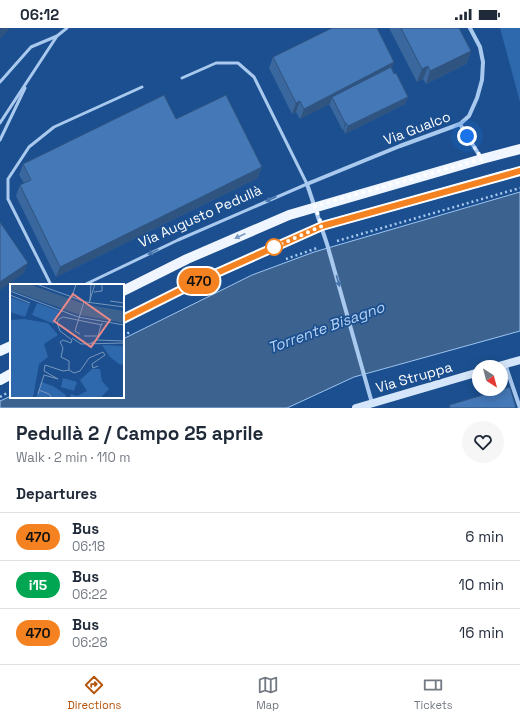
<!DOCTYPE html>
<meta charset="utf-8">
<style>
:root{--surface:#fff;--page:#f6f6f7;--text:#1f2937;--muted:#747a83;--line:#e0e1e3;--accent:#b45309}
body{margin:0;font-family:"Space Grotesk",sans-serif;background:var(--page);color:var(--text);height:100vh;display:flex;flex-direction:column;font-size:15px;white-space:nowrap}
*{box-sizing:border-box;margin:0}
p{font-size:13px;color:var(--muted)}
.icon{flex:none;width:22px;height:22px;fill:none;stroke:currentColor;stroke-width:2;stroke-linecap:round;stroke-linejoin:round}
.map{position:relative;height:380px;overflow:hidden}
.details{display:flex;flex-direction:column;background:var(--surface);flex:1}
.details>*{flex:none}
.badge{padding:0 8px;border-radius:13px;font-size:14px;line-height:26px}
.needle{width:26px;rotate:144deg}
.buttons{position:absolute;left:472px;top:332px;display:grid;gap:8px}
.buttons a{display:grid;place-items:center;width:36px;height:36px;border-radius:50%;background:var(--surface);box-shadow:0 2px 10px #0003;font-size:20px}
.you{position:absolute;width:20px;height:20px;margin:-10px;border:3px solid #fff;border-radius:50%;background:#1a73e8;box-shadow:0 0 0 6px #1a73e833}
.map>.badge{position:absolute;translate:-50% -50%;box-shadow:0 0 0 2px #fff}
h2{padding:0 16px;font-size:15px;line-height:36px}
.round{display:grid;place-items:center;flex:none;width:42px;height:42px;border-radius:21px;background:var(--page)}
.headline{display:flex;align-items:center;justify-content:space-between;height:68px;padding:0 16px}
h1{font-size:19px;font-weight:700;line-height:30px}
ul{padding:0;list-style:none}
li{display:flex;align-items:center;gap:12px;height:48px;padding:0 16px;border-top:1px solid var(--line)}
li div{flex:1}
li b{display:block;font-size:15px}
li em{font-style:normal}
li .badge{min-width:44px;font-weight:700;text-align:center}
.status{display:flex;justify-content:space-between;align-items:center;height:28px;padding:0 20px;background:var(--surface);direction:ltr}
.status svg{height:11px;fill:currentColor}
.menu{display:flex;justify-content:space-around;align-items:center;height:56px;border-top:1px solid var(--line);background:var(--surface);font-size:11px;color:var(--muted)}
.menu a{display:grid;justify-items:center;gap:2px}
.menu .selected{color:var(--accent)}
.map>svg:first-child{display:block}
.green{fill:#2e69ad}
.water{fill:#3c6290;stroke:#9cc4f0}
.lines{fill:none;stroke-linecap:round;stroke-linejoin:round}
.path{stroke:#a9c9ee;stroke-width:2.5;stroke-dasharray:2 3;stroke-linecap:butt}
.service{stroke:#a9c9ee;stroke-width:3}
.minor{stroke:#a9c9ee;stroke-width:4}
.secondary{stroke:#d6e6fa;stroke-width:8}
.primary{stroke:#f0f6ff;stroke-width:10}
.wall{fill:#3a679d}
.shaded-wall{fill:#305480}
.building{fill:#4478b7;stroke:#305480}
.oneway{fill:#4674ac}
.oneway2{fill:#7b9ac1}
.line-casing{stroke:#fff;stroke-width:9}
.line{stroke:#f58220;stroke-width:6}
.walk{stroke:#fff;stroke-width:4;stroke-dasharray:0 7.2}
.stop-dot{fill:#fff;stroke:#f58220;stroke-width:2}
.labels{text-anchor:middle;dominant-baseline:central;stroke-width:3.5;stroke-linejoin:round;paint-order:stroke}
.street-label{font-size:14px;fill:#fff;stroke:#1b4f8f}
.water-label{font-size:15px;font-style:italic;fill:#b5d3f5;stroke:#1b4f8f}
.inset-road{fill:none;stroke:#7695bc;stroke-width:1}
.view{fill:#e88989;fill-opacity:0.15;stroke:#e88989;stroke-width:2}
.inset-edge{fill:none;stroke:#fff;stroke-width:2}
</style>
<div class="status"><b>06:12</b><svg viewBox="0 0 49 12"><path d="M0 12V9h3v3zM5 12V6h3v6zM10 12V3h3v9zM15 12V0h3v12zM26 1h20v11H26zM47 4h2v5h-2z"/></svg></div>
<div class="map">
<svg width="520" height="380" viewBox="0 0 520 380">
<rect width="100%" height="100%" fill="#1b4f8f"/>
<path class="green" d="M500 0H520V74Z"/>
<path class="water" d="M520 164V303L354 349 287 380H0V373L11 368V369H123V311L252 247 314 224Z"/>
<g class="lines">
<g class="path">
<path d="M337 213 520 160"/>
<path d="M286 231 317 220"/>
<path d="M123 308 130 304"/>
<path d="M0 369 7 365"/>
</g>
<g class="service">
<path d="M0 54 31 19 57 8 67 0"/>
<path d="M0 95 57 8"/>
<path d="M0 112 25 60"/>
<path d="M51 257 8 171V151L29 119 54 99 142 59"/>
<path d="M84 257 178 212 307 156 254 49 238 35H216L182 50"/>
</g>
<g class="minor">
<path d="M460 96 481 130"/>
<path d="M505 336 520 380"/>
<path d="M372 375 327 216 307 156 400 118 460 96 469 88 477 70 482 52 483 34 480 19 470 0"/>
</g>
<g class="secondary">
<path d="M495 339 520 332"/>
<path d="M356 380 479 344"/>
</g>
<g class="primary">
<path d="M123 263 187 231 289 187 482 131 520 121"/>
<path d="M123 291 201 252 322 198 520 143"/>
<path d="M0 323 11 318"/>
<path d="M0 352 11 346"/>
</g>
</g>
<g class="wall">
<path d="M389 0H459L471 23 466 36 426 56 423 51 417 54Z"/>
<path d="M273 29 392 41 408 69 405 76 345 106 344 102 343 103 329 76 300 91 296 84 292 86 269 40Z"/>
<path d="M176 91 258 150 56 249 16 168 20 157 24 155 19 147 23 136Z"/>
</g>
<g class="shaded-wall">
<path d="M2 0H10L0 11V2Z"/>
<path d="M471 23 466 36 426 56 430 43Z"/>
<path d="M394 34 391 45 332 69 330 76 300 91 304 81Z"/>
<path d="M428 38 423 51 417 54 422 41Z"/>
<path d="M408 69 405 76 345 106 348 98Z"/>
<path d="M300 73 296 84 292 86 296 75Z"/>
<path d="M345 95H346L344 102 343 103Z"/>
<path d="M262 139 258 150 56 249 60 239Z"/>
<path d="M28 235 24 245 0 262V254Z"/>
</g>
<g class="building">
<path d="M332 0H377L394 34 304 81 300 73 296 75 273 29Z"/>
<path d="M401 0H459L471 23 430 43 428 38 422 41Z"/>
<path d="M391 39 394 46 396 45 408 69 348 98 346 95H345L332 69Z"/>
<path d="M164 67 176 91 226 67 262 139 60 239 20 157 31 152 23 136Z"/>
<path d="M0 194 28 235 0 254Z"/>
<path d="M510 359 516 380H450L449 377Z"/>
</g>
<defs><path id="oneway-solid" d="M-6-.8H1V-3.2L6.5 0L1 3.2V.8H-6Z"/></defs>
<g class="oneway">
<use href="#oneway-solid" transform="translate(271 171) rotate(156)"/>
<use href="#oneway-solid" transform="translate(153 224) rotate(154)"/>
<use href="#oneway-solid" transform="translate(338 253) rotate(74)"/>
</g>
<use class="oneway2" href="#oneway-solid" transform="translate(240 208) rotate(156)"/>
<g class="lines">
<g class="line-casing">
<path id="line" d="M123 291 201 252 322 198 520 143"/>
</g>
<use href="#line" class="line"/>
<path class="walk" d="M274 219 268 222 322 198 315 178 482 131 467 108"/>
</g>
<circle class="stop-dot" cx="274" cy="219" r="8"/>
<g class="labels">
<g class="street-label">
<text transform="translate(417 100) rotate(-21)">Via Gualco</text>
<text transform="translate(200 188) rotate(-24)">Via Augusto Pedullà</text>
<text transform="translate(414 349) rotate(-16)">Via Struppa</text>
</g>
<g class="water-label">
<text transform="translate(326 299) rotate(-20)">Torrente Bisagno</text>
</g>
</g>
<g transform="translate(10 256)">
<rect width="114" height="114" fill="#1b4f8f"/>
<path d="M0 13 20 20 15 33 0 28ZM27 19 49 27 44 40 22 31ZM14 35 38 39 48 51 34 60 38 73 29 80 23 114H0V36ZM92 61 114 62V81L109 80 100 73ZM82 85H90L92 97 99 105 90 114H60L61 110 67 112 77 107 70 96ZM53 94 67 98 64 107 51 103ZM31 98 43 102 56 111 55 114H26Z" fill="#2e69ad"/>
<path d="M0 0H19L74 20 114 27V39L70 31 0 6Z" fill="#3c6290"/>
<path class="inset-road" d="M26 0 76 18 114 23M0 7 68 33 114 41M84 8 92 7V0M0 11 20 19M62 13 66 0M80 17 81 0M100 17 114 19M79 19 85 0M70 50 65 47 74 18M74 52H88L91 41M62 54 71 60 114 59M81 59 87 56 114 57M59 86 64 89 70 87 79 74 93 68 95 71 82 80 83 84 88 82M29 106 39 110 42 114M28 110 34 91 48 95 34 87 35 81 53 87 59 86V77L51 73 53 64 50 58 53 56 61 59 62 56 50 47 47 39 49 35 53 33 92 41V39"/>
<path class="view" d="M63 10 100 36 81 63 44 37Z"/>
<rect width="114" height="114" class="inset-edge"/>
</g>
</svg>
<div class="buttons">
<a><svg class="needle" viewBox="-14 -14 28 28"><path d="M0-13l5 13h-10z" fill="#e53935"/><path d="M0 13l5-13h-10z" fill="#747a83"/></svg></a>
</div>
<div class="you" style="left:467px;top:108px"></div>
<b class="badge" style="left:199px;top:253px;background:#f58220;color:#111">470</b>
</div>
<section class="details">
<div class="headline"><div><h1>Pedullà 2 / Campo 25 aprile</h1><p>Walk · 2 min · 110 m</p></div><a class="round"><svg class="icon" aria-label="heart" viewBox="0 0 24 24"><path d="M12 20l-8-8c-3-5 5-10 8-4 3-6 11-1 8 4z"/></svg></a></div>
<h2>Departures</h2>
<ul>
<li><span class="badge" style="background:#f58220;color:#111">470</span><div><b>Bus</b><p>06:18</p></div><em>6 min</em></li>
<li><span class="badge" style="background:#00a651;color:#fff">i15</span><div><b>Bus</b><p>06:22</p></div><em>10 min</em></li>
<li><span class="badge" style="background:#f58220;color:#111">470</span><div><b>Bus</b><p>06:28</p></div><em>16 min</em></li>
</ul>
</section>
<nav class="menu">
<a class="selected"><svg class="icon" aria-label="directions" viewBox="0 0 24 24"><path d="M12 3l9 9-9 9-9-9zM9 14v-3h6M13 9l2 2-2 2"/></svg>Directions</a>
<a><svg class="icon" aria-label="map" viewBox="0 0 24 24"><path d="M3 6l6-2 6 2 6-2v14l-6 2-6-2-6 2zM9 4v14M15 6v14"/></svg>Map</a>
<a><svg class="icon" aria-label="tickets" viewBox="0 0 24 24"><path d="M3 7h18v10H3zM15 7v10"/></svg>Tickets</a>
</nav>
